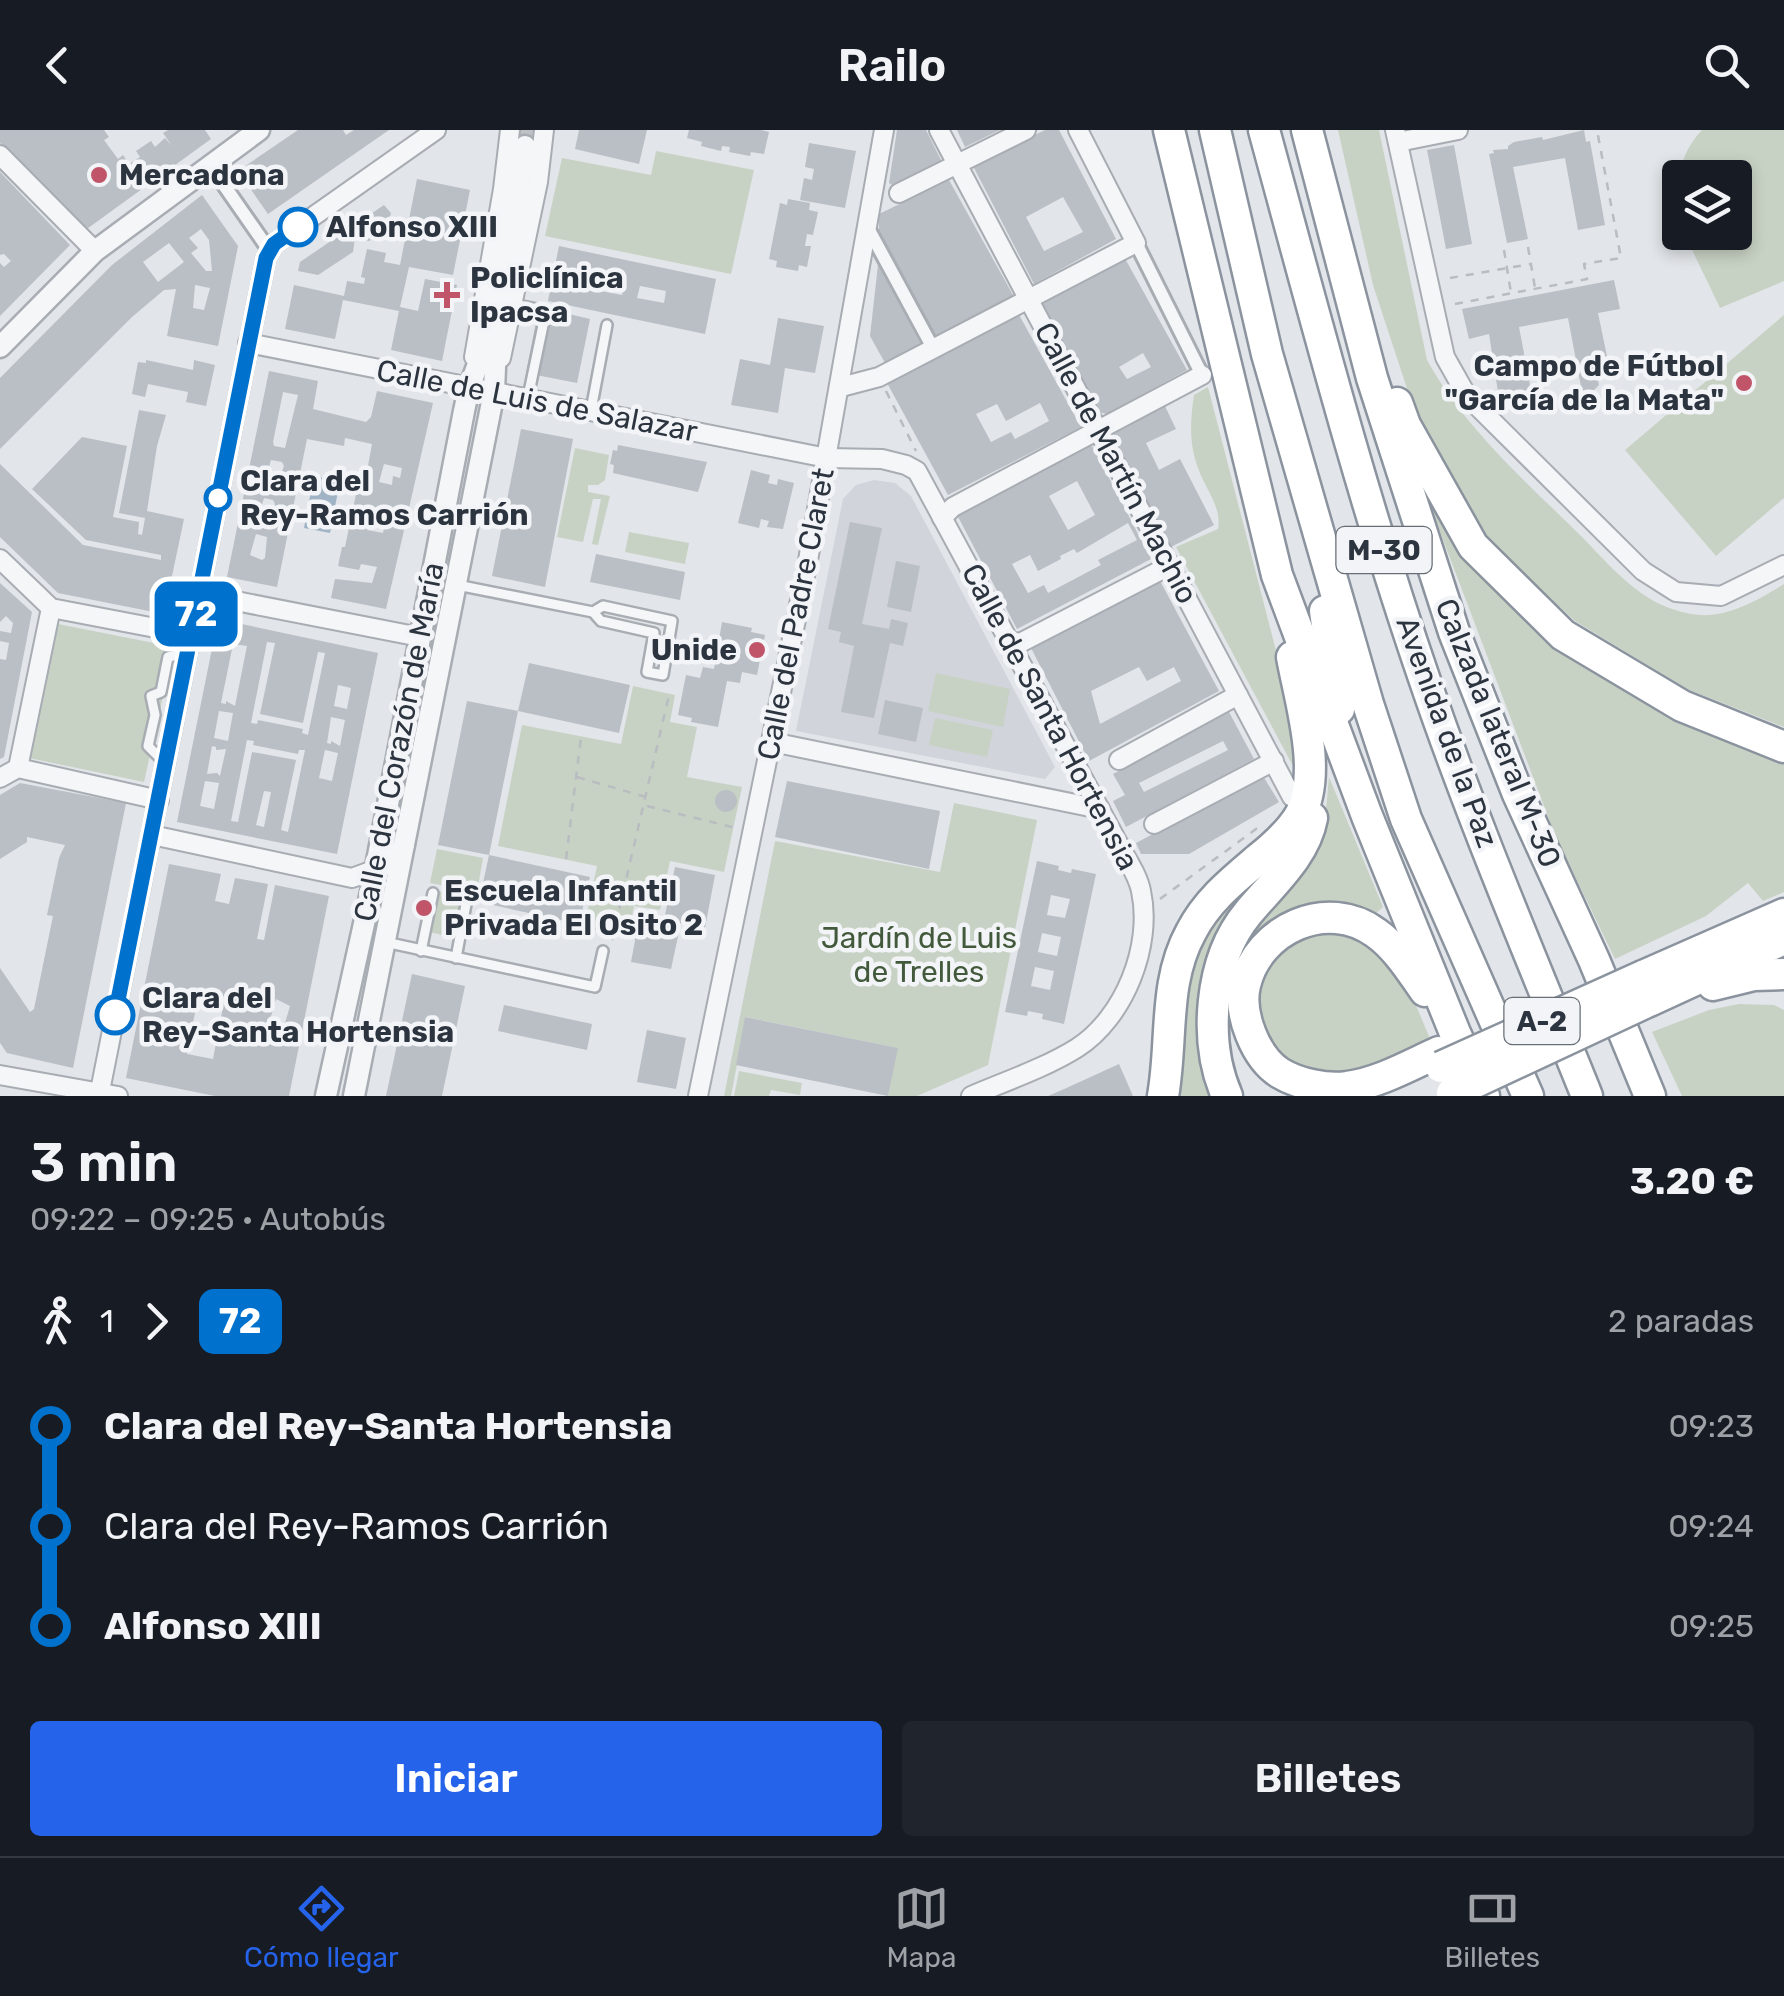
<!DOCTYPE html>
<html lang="es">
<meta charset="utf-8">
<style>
:root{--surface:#171b24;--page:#20242c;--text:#f1f3f6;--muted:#9ea1a6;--line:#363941;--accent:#2563eb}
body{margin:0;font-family:Rubik,sans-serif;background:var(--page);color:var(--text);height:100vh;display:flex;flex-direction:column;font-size:38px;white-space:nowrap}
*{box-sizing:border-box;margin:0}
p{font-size:32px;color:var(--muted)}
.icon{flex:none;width:55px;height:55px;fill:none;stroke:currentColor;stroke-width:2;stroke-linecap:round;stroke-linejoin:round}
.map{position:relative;height:966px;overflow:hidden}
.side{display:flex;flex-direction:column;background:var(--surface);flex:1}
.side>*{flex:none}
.badge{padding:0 20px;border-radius:15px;font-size:35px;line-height:65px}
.buttons{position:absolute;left:1662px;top:30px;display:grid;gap:20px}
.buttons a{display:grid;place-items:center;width:90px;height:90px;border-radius:10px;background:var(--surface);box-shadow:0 5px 15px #0003;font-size:50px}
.map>.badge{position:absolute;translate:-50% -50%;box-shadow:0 0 0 5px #fff}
.legs{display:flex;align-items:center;gap:15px;height:110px;padding:0 30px;font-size:32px}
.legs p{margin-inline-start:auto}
.head{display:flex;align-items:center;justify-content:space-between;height:170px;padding:0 30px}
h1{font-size:55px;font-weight:600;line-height:75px}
.primary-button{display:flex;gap:20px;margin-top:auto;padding:20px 30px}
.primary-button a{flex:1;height:115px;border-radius:10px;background:var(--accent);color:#fff;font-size:40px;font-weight:600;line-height:115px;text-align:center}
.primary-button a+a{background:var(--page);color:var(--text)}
ul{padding:0 30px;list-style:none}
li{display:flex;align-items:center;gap:35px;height:100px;font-size:38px}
li i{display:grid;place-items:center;width:15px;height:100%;margin:0 12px;background:currentColor}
li i::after{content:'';width:25px;height:25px;margin:-12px;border:8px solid;border-radius:50%;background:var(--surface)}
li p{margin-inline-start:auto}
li:first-child i{background:linear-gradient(#0000 50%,currentColor 0)}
li:last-child i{background:linear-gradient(currentColor 50%,#0000 0)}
header{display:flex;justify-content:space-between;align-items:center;height:130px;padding:0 30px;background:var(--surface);font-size:45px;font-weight:600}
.menu{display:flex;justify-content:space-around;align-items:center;height:140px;border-top:2px solid var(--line);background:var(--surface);font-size:28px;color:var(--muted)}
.menu a{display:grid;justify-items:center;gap:5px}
.menu .selected{color:var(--accent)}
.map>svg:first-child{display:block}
.built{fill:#d1d4db}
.green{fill:#c8d2c4}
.water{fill:#a1b4c5}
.building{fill:#babfc5;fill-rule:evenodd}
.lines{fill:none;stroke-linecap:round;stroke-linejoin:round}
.tertiary-tunnel{stroke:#bec2c7;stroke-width:20;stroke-dasharray:20 10;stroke-linecap:butt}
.service-casing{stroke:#a8acb3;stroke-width:14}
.pedestrian-casing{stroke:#a8acb3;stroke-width:18}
.minor-casing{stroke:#a8acb3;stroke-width:22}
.tertiary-casing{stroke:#a8acb3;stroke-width:25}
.motorway-casing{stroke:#8b939e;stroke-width:35}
.path{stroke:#b9bcc0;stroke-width:2.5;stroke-dasharray:8 8;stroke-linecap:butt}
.service{stroke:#f5f6f8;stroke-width:9}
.pedestrian{stroke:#f5f6f8;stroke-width:12}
.minor{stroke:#f5f6f8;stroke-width:18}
.tertiary{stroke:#f5f6f8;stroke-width:20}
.motorway{stroke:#fff;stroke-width:30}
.motorway-bridge-casing{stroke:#8b939e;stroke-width:35;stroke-linecap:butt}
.motorway-bridge{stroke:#fff;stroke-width:30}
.line-1-casing{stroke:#fff;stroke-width:22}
.line-1{stroke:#0072ce;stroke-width:15}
.poi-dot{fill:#c05569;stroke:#f2f4f7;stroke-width:4}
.stop-1-dot{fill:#fff;stroke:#0072ce;stroke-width:5}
.labels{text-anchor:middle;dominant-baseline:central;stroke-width:9;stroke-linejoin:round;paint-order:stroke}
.shield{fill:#f2f4f7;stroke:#676e76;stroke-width:2.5}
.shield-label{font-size:28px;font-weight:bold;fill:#2c343f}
.poi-label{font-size:30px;font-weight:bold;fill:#2c343f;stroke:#f2f4f7;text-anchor:start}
.stop-label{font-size:30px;font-weight:bold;fill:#2c343f;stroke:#f2f4f7;text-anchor:start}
.street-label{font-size:30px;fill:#2c343f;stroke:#f2f4f7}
.park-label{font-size:30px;fill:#425a3b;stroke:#f2f4f7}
</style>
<header><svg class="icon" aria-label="back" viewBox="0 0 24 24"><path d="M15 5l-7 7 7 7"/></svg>Railo<svg class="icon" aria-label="search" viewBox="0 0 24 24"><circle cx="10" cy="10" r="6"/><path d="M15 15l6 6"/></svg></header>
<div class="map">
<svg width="1784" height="966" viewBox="0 0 1784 966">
<rect width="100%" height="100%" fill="#e2e5e9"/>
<path class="built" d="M874 350 895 353 911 366 1055 637 1045 649 796 601 843 369 856 355Z"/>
<g class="green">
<path d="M1338 0H1379L1427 230C1464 297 1525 351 1579 404 1602 427 1625 455 1654 471 1664 477 1680 482 1691 484 1724 490 1757 471 1784 454V597L1687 559 1575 491 1486 411 1417 289 1373 155Z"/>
<path d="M1702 0H1784V151L1720 178 1684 103 1735 102V48H1680V80C1675 49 1681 22 1702 0Z"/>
<path d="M656 21 754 40 731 144 545 106 562 28 651 45Z"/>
<path d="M1784 185V368L1716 426 1625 320Z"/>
<path d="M1208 257 1290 575 1300 640 1293 636 1176 417 1218 399C1222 376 1205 359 1198 338 1189 313 1190 292 1194 265Z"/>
<path d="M575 318 609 325 605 350 598 355H588V362L610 366 598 415 592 414 601 369H593L583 412 557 407Z"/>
<path d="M1437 375C1456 405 1475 438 1499 464 1568 535 1689 604 1784 630V762L1763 771 1748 753 1706 786 1615 829 1555 705 1431 378Z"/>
<path d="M629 402 689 413 685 434 625 422Z"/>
<path d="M58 494 174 517 144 652 29 628Z"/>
<path d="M936 543 1010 559 1003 597 928 581Z"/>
<path d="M633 556 675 565 670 592 697 597 687 647 742 657 724 742 670 731 660 780 634 776 628 807 584 798 597 736 498 716 522 595 621 614Z"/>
<path d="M935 588 993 600 987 627 929 615Z"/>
<path d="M1329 647 1383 777 1373 786 1352 779 1232 845 1243 816 1325 690Z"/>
<path d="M954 673 1037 690 988 935 917 966H888L897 918 746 887 731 966H724L775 711 940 742Z"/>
<path d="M1298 704 1229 792 1215 966H1171L1182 860 1215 780Z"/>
<path d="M437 719 483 728 477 762 430 753Z"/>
<path d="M438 761 464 766 456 808 429 802Z"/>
<path d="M1316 799C1326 800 1339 798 1348 800 1397 814 1413 870 1431 911L1378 936 1341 947 1289 937 1265 909 1256 873 1263 841 1280 815Z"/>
<path d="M1739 874 1774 875 1784 880V966H1682L1652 902 1709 880Z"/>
<path d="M739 941 802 953 800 965 771 960 769 966H734Z"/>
</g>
<path class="water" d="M314 346 340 351 330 403 304 398Z"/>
<g class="building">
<path d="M0 0H104L109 7 104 10 118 29 123 25 129 34 140 27 136 21 151 11 155 17 165 8 172 16 163 3 168 0H205L211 9 84 101 0 13Z"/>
<path d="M298 0H343L346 5 354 0H389L268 84 238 41Z"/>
<path d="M579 0H647L639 34 575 19Z"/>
<path d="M689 0H761L769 2 764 24 751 22 750 26 729 22 730 17 722 16 721 21 701 16 702 12 687 8Z"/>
<path d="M897 0H926L943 34 897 58 889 53Z"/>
<path d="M957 0H1000L965 17Z"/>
<path d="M1045 0H1059L1116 109 1034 154 973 36ZM1063 67 1083 102 1044 121 1026 87Z"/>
<path d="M1584 0 1586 12 1590 11 1605 95 1578 100 1565 28 1513 37 1528 109 1507 113 1489 24 1494 23 1493 20 1508 19V16L1514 12 1542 7 1543 10Z"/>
<path d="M809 13 856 21 845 78 800 70 804 48 812 50 814 39 805 37Z"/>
<path d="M1454 15 1472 114 1446 119 1427 20Z"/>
<path d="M0 42 70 115 0 186V133L4 137 11 131 4 124 0 125Z"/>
<path d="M417 49 470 60 453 145 409 137 400 177 418 181 425 149 457 155 442 231 391 220 399 181 343 170 335 209 285 199 294 155 344 166 347 151 364 154 365 148 361 147 367 119 386 123 384 132 400 135Z"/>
<path d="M949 50 1013 165 934 208 879 109V84Z"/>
<path d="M202 65 238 116 218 216 167 206 176 159 164 160 132 187 0 319V248L112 135ZM201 99 209 110 212 141H206L191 123 198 118 189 108ZM169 113 184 132 158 152 143 132ZM195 155 210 158 204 180 193 178Z"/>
<path d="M788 69 810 73 809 80 818 82 813 105 807 104 805 116H811L807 137 799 135 798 141 776 137 777 131 769 129 780 73 787 75Z"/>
<path d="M384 75 391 83 388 97 369 111 355 108 353 122 318 145 298 141 300 132Z"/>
<path d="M559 116 716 149 705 204 548 171ZM597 147 624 153 622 165 595 160ZM640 156 666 161 664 173 637 168Z"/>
<path d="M1123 125 1187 240 1107 284 1098 282 1041 170ZM1143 223 1151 237 1127 249 1119 237Z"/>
<path d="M878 135 921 215 885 233 870 206Z"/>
<path d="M1614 150 1620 179 1598 183 1610 241 1597 245 1599 255 1594 260 1582 262 1568 188 1519 197 1533 271 1522 273 1514 270 1512 261 1498 262 1489 204 1469 209 1462 179Z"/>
<path d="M539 177 590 189 577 253 526 243Z"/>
<path d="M1018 183 1081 297 948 365 886 251ZM1040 273 1049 291 1015 309 1011 302 991 312 976 284 997 274 1006 291Z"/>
<path d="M778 188 824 196 815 243 785 238 778 283 731 275 740 229 770 235Z"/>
<path d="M146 230 193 240 194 230 215 235 206 276 186 272 188 262 148 254 145 267 132 264 138 232 146 233Z"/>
<path d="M269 241 318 251 313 279 366 292 371 287 377 261 433 273 386 479 331 468 335 449 372 453 377 437 361 434 359 440 338 436 342 417H345L361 340 367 341 372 314 345 308 344 316 307 309 277 457 227 447ZM283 262 298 265 285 318 274 316 273 312ZM271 330 282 332 284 336 277 355 265 350ZM384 334 402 338 400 348 393 346 392 355 379 352ZM264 368 273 370 275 374 270 393 258 387ZM373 382 386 385 383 403 367 400ZM256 404 267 407 265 428 262 430 250 425Z"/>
<path d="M1164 274 1176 299 1146 313 1159 340 1180 329 1214 395 1171 417 1113 309 1115 300Z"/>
<path d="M139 280 166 285 157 316 147 381 184 389 164 484 58 463 0 407V334L83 415 161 430V425L86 410 32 359 82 307 127 316 113 387 139 392 138 404 142 405 145 388 119 383Z"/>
<path d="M521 299 573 309 545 457 492 446Z"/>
<path d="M618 315 707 332 698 362 613 343 614 335 610 334 613 320 617 321Z"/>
<path d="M1087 315 1093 317 1151 429 1017 499 956 383ZM1077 351 1095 385 1068 400 1049 366ZM1128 393 1137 410 1098 430 1101 435 1048 463 1044 455 1028 463 1012 434 1030 425 1038 441 1061 429 1060 426 1074 419 1077 423Z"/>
<path d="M751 340 770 345 768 353 777 355 778 349 794 353 783 399 767 397 769 391 761 389 759 398 738 393Z"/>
<path d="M850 392 882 398 862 494 889 499 891 489 908 493 903 516 890 513 874 588 841 582 854 516 839 512 841 502 828 499Z"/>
<path d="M596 424 685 442 680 470 590 452Z"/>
<path d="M896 431 920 436 911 482 887 477Z"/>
<path d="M1159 449 1219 561 1089 631 1030 516ZM1139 537 1147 551 1174 537 1181 551 1100 594 1091 561Z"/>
<path d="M0 453 32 482 4 627 0 629V529L6 530 9 513 0 511V501L11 503 13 493 6 486 0 492Z"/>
<path d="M218 489 378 523 337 724 177 692ZM267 512 275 513 260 584 303 593 318 522 325 523 308 605 302 603 303 599 258 590 257 594 251 593ZM233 514 247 516 235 576 226 571V574L221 573ZM338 555 351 558 347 579 334 576ZM219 581 233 583 228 611 214 608ZM331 587 345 590 340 616 331 611V614L327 613ZM247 610 254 611 253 615 298 624 299 620H305L288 702 281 700 296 630 252 622 238 692 231 691ZM212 616 216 617V620L226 619 220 646 217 643 207 644ZM325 620 338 623 332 651 319 648ZM205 651 219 653 214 679 200 676ZM264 661 271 662 264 697 256 695Z"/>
<path d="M722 492 752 498 751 502 765 505 757 545 742 542 740 553 727 551 718 597 691 592 692 588 678 585 686 545 700 548 703 537 714 539Z"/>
<path d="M529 533 630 555 619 603 518 581Z"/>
<path d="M885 570 923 578 916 612 878 604Z"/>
<path d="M467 571 518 581 489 725 438 715Z"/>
<path d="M1229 582 1254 629 1126 697 1113 671 1125 665 1113 644ZM1223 611 1228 620 1144 662 1139 653Z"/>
<path d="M1263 646 1279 672 1189 724H1141L1136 713Z"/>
<path d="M787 651 940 681 929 739 775 707Z"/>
<path d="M20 653 126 673 73 938 7 923 0 913V838L30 882 34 879 53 786 47 785 59 728 65 715 27 707V712L0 729V665Z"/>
<circle cx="726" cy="671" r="11"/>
<path d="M489 725 590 747 579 794 479 772Z"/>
<path d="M1037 731 1059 736 1058 740 1071 743 1072 739 1096 744 1064 894 1042 889 1043 884 1028 881 1027 886 1005 882ZM1051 765 1070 769 1065 788 1047 785ZM1042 803 1061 807 1057 826 1038 822ZM1035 837 1054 841 1050 860 1031 856Z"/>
<path d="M169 734 221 744 215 771 229 774 235 748 268 754 257 809 264 810 275 755 329 766 289 966H215L126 948ZM199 862 225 867 213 929 187 924ZM276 869 290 876 285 893 270 890Z"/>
<path d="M675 737 715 745 705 798 664 790Z"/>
<path d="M639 789 680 797 671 839 631 832Z"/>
<path d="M412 844 465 856 442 966H386Z"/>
<path d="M504 875 592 894 587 920 498 901Z"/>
<path d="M745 887 898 918 888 966 736 935Z"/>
<path d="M647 900 686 908 676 959 637 952Z"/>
<path d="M1119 934 1133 966H1048L1062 960Z"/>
</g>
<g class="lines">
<path class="tertiary-tunnel" d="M525 0V16"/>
<g class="service-casing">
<g id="service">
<path d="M513 174 546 181 528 267"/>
<path d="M591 280 607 195"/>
<path d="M457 455 593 482 601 491 654 503 647 542 663 545 672 491 603 476 593 482"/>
<path d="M164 632 148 616 155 585 151 566 161 562 168 527 186 523"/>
<path d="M385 812 595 857 603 821"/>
<path d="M421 821 433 763"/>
<path d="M456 828 467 769"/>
</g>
</g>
<g class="pedestrian-casing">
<g id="pedestrian">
<path d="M210 35 269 120"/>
<path d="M868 98 934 220"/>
<path d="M1136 113 1202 245"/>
</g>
</g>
<g class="minor-casing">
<g id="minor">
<path d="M939 0 1292 667"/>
<path d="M1395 0 1445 227 1467 266 1643 441 1676 462 1721 466 1784 435"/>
<path d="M1398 12 1458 0"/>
<path d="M0 25 95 121"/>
<path d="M899 63 1026 0"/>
<path d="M248 213 827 328 882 329 906 335 917 341 1118 713C1126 728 1138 745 1141 761 1153 816 1124 888 1077 918 1045 938 1006 951 971 966"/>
<path d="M474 227 503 59 510 0"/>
<path d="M501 228 538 52 544 0"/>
<path d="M841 257 879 247 1136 113 1078 0"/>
<path d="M942 388 953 377 1202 245"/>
<path d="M0 429 51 478 192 505"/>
<path d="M200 464 420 507"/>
<path d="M1012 513 1022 512 1169 436"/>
<path d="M772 612 1100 679"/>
<path d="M1119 630 1238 565"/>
<path d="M18 638 159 670"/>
<path d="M0 648 18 638 51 478"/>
<path d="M1154 694 1274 631"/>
<path d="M152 705 352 748 387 735 405 715"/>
<path d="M0 945 118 966"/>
<path d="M99 966 266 128 274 114 436 0"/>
<path d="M698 966 807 436 884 0"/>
</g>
</g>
<g class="tertiary-casing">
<g id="tertiary">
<path d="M0 217 95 121 259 0"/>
<path d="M326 966 371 762 464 281 469 258 490 202"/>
<path d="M354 966 494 262 497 187 525 16"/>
</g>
</g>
<g class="motorway-casing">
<g id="motorway">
<path d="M1169 0 1277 445 1367 686 1455 903 1484 966"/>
<path d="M1215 0 1267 224 1368 574 1406 689 1528 966"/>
<path d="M1264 0C1314 183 1362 368 1424 548 1472 689 1531 827 1587 966"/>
<path d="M1307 0 1372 248 1454 502 1518 664 1594 830 1650 966"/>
<path d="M1397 273 1405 295 1473 416 1563 505 1682 576 1784 617"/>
<path d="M1325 481 1339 579"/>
<path d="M1643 846 1784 784"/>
<path d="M1713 855 1754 845 1784 844"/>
<path d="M1425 861C1411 841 1396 817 1376 803 1327 767 1258 799 1245 855 1238 884 1256 928 1280 943 1298 954 1327 960 1347 957 1379 953 1410 935 1439 922"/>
<path d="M1649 871 1784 809"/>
<path d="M1163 966C1173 910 1163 853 1191 802 1207 771 1232 751 1258 729 1273 717 1290 702 1300 685 1323 644 1300 571 1292 527"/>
<path d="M1227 966C1203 911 1209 830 1248 783 1272 754 1305 726 1312 688"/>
</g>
</g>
<g class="path">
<path d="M1528 117 1535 158"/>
<path d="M1504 120 1511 163"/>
<path d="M1450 148 1531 134"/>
<path d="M1455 174 1587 149 1584 134 1621 128 1597 0"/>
<path d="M886 261 916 321"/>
<path d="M577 647 646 667"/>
<path d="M647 676 736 698"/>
<path d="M566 729 581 607"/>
<path d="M1160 769 1263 694"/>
<path d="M612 810 670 561"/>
</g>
<use href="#service" class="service"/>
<use href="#pedestrian" class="pedestrian"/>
<use href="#minor" class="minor"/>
<use href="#tertiary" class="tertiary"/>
<use href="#motorway" class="motorway"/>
<g class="motorway-bridge-casing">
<g id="motorway-bridge">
<path d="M1441 937 1643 846"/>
<path d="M1452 963 1649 871"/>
</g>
</g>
<use href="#motorway-bridge" class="motorway-bridge"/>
</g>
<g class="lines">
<g class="line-1-casing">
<path id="line-1" d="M115 885 266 128 274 114 298 97"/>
</g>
<use href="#line-1" class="line-1"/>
</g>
<g class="poi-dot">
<circle cx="99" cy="45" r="10"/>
<path d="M442 150h10v10h10v10h-10v10h-10v-10h-10v-10h10z"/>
<circle cx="1744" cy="253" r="10"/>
<circle cx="757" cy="520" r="10"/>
<circle cx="424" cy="778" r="10"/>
</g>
<g class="stop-1-dot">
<circle cx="298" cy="97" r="18"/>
<circle cx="218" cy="368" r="12"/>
<circle cx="115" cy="885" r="18"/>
</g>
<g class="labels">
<g class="shield">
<rect x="1336.5" y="397" width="95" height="46" rx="8"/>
<rect x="1504.5" y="868" width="75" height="46" rx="8"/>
</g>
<g class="shield-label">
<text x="1384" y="420">M-30</text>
<text x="1542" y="891">A-2</text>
</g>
<g class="poi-label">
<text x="119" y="45">Mercadona</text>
<text x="470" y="148">Policlínica<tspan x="470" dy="34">Ipacsa</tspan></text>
<text x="1724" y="236" text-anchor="end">Campo de Fútbol<tspan x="1724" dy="34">"García de la Mata"</tspan></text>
<text x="737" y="520" text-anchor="end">Unide</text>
<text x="444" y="761">Escuela Infantil<tspan x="444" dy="34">Privada El Osito 2</tspan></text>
</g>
<g class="stop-label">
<text x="326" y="97">Alfonso XIII</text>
<text x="240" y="351">Clara del<tspan x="240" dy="34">Rey-Ramos Carrión</tspan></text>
<text x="142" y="868">Clara del<tspan x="142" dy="34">Rey-Santa Hortensia</tspan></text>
</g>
<g class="street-label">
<text transform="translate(537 271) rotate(11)">Calle de Luis de Salazar</text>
<text transform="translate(1116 333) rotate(62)">Calle de Martín Machio</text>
<text transform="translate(796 484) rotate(-79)">Calle del Padre Claret</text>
<text transform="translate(1050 587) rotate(62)">Calle de Santa Hortensia</text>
<text transform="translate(1447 602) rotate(70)">Avenida de la Paz</text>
<text transform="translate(1498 603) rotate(68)">Calzada lateral M-30</text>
<text transform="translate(399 612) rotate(-79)">Calle del Corazón de María</text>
</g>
<g class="park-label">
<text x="919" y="808">Jardín de Luis<tspan x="919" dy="34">de Trelles</tspan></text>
</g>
</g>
</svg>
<div class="buttons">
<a><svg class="icon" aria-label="layers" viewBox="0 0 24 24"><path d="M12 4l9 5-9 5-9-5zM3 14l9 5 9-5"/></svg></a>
</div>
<b class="badge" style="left:196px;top:484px;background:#0072ce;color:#fff">72</b>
</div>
<section class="side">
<div class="head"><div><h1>3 min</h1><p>09:22 – 09:25 · Autobús</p></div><b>3.20 €</b></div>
<div class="legs"><svg class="icon" aria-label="walk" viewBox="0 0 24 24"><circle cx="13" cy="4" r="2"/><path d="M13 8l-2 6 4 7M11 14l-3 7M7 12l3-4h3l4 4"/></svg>1<svg class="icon" aria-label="forward" viewBox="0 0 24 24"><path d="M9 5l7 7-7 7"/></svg><b class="badge" style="background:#0072ce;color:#fff">72</b><p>2 paradas</p></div>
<ul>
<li><i style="color:#0072ce"></i><b>Clara del Rey-Santa Hortensia</b><p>09:23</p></li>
<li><i style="color:#0072ce"></i><span>Clara del Rey-Ramos Carrión</span><p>09:24</p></li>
<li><i style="color:#0072ce"></i><b>Alfonso XIII</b><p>09:25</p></li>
</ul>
<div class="primary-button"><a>Iniciar</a><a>Billetes</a></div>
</section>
<nav class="menu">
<a class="selected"><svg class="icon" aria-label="directions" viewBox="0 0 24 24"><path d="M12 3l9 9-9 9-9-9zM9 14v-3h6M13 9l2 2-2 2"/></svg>Cómo llegar</a>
<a><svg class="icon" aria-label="map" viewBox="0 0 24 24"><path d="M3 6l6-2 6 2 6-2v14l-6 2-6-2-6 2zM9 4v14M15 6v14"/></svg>Mapa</a>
<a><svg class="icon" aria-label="tickets" viewBox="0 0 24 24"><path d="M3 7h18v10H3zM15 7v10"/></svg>Billetes</a>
</nav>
